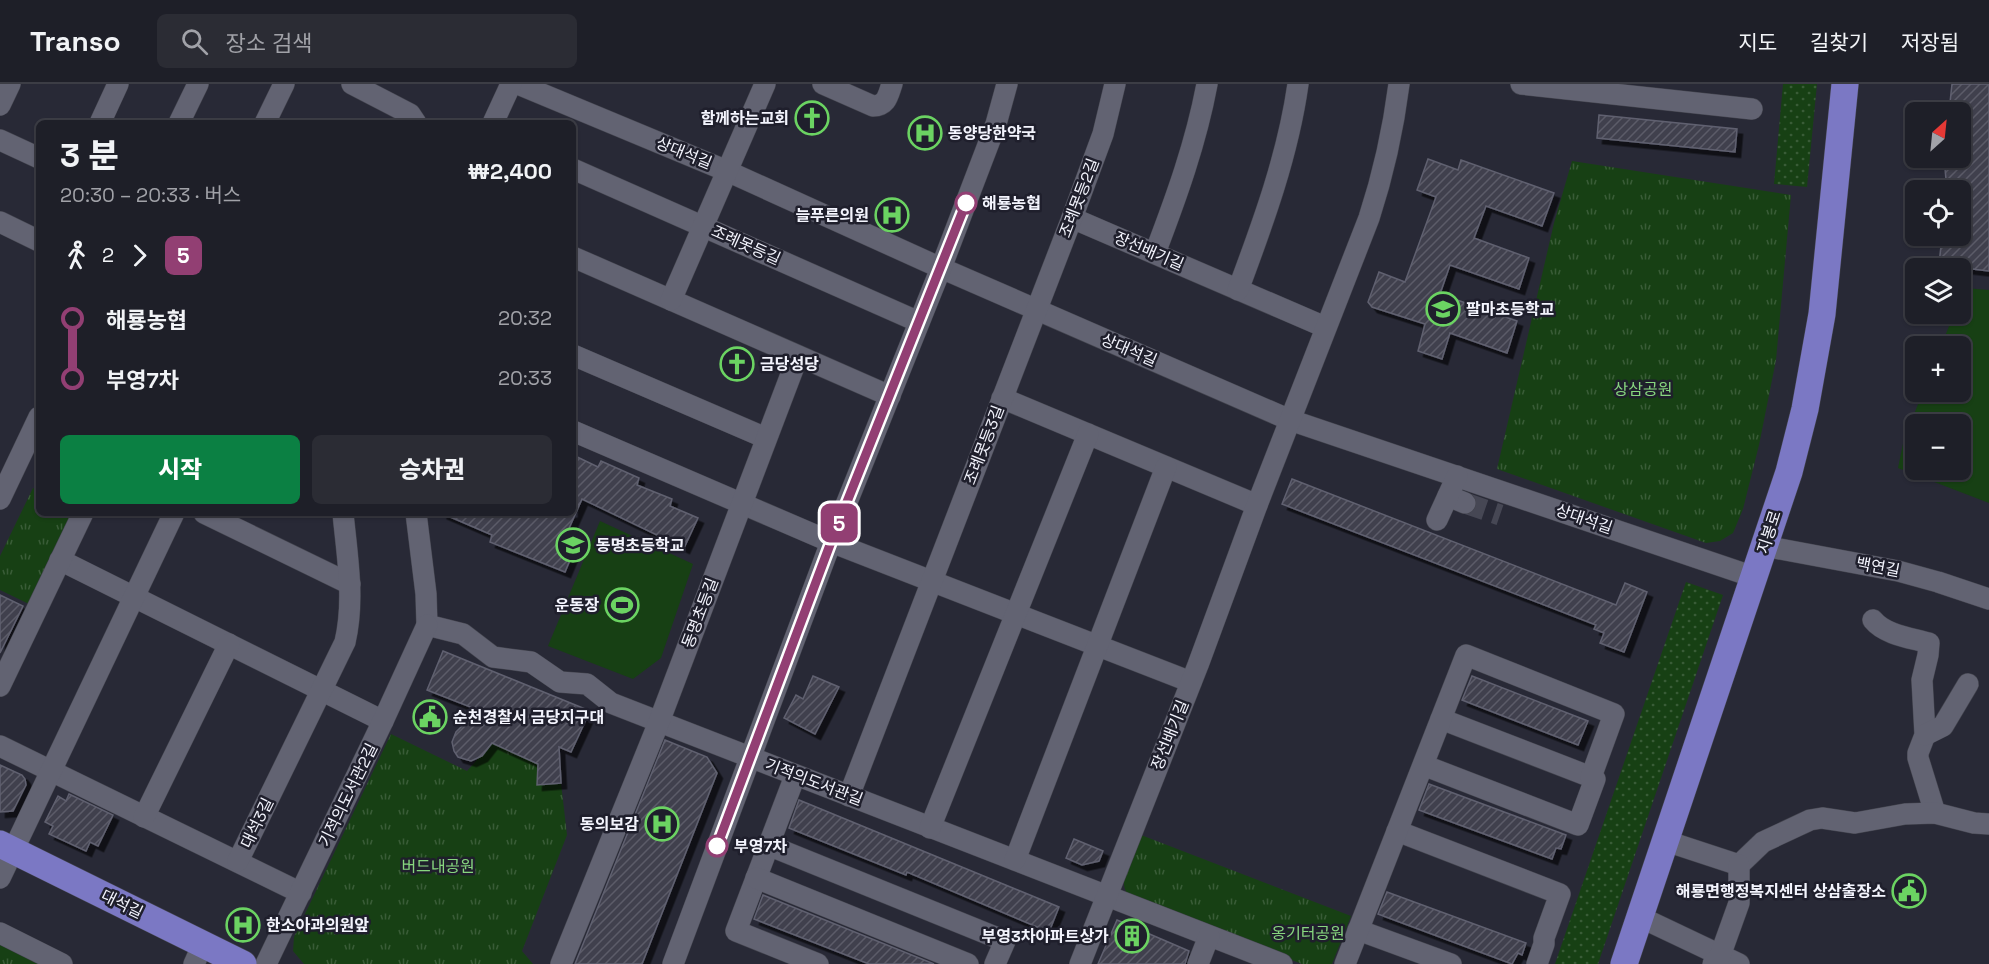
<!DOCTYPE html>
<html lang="ko">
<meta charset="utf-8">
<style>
:root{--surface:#1e1f28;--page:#2b2c34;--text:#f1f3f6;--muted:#a1a2a8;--line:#3c3d45;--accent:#0b8043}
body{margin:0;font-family:"Space Grotesk","Noto Sans KR",sans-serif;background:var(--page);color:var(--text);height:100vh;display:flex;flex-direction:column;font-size:22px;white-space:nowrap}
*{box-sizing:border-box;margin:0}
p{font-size:20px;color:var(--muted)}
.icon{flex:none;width:33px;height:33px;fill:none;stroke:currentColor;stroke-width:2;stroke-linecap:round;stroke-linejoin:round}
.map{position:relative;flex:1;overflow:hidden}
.sheet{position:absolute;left:36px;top:36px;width:540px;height:396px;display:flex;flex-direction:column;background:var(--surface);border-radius:9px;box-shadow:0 2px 4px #0004,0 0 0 2px var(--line)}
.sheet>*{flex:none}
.badge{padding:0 12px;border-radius:9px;font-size:21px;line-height:39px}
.needle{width:39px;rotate:27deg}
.fabs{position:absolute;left:1905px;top:18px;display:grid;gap:12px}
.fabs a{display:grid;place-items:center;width:66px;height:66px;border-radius:9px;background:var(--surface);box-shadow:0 2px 4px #0004,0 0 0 2px var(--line);font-size:30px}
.map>.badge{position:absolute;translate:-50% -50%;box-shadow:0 0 0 3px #fff}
.legs{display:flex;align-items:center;gap:9px;height:66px;padding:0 24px;font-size:20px}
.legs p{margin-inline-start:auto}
.headline{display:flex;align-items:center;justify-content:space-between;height:102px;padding:0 24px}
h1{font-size:33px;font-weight:800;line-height:45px}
.primary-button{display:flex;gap:12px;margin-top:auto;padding:12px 24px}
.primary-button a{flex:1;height:69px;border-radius:9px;background:var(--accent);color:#fff;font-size:24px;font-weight:800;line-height:69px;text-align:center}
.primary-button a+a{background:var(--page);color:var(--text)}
ul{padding:0 24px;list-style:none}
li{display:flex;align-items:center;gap:21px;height:60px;font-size:22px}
li i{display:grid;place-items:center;width:9px;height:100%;margin:0 8px;background:currentColor}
li i::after{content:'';width:15px;height:15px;margin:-8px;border:4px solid;border-radius:50%;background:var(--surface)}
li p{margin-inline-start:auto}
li:first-child i{background:linear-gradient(#0000 50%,currentColor 0)}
li:last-child i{background:linear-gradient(currentColor 50%,#0000 0)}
header{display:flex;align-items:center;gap:36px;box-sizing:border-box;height:84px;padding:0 30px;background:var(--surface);border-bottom:2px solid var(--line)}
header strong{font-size:28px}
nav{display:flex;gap:33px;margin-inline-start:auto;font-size:21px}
.search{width:420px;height:54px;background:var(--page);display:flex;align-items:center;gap:15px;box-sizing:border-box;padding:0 21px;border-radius:9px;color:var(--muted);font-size:22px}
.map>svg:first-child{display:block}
.grass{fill:url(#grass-dots)}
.park{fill:url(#park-tufts)}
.pitch{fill:#174014;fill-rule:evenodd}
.building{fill:url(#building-hatch);stroke:#606170;stroke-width:1.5;filter:url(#shadow)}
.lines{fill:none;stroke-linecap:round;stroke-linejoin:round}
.minor-tunnel{stroke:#464754;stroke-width:21;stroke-dasharray:21 10;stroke-linecap:butt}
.minor-casing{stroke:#43444e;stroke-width:22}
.major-casing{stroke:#43444e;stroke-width:28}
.minor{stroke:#626372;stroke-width:21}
.major{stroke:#7b78c4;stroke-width:27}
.line-1-casing{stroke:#fff;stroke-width:14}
.line-1{stroke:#923f73;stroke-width:9}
.stop-1-dot{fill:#fff;stroke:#923f73;stroke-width:3}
.labels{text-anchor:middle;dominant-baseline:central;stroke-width:5;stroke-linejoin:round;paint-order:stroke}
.poi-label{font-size:16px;font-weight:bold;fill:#f3f4fd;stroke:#1f1f2c;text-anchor:end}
.street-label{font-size:16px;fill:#f3f4fd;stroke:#1f1f2c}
.stop-label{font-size:16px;font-weight:bold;fill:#f3f4fd;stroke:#1f1f2c;text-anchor:start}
.park-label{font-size:16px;fill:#87d67f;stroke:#1f1f2c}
</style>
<header>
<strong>Transo</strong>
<div class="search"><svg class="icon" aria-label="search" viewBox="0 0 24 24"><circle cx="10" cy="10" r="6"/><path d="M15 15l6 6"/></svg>장소 검색</div>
<nav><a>지도</a><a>길찾기</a><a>저장됨</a></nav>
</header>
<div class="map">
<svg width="1989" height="880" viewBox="0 0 1989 880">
<defs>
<pattern id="grass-dots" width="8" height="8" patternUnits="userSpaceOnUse" patternTransform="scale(1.5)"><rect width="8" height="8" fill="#174014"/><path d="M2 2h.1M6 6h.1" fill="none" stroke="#395c37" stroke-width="1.8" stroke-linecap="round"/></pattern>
<pattern id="park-tufts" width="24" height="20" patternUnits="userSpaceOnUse" patternTransform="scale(1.5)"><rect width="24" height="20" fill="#174014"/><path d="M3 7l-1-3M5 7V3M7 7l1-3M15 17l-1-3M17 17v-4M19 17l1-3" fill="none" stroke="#395c37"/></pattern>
<pattern id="building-hatch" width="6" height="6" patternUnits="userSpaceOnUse" patternTransform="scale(1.5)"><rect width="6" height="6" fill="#40404e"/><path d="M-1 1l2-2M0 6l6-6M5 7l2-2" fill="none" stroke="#5c5c68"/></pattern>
<filter id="shadow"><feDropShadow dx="5.5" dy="5.5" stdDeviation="0" flood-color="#0009"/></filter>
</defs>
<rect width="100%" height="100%" fill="#282936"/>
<g class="grass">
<path d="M1783 0H1817L1807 103 1774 100Z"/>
<path d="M1686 498 1723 511 1598 880H1555Z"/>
</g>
<g class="park">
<path d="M1572 77 1791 111 1776 276 1759 361 1743 425 1733 449 1720 457 1706 459 1497 385 1554 139Z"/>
<path d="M33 404 39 407V429H73L29 520 0 506V472Z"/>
<path d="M391 650 467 687 492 659 538 680 537 700 561 699 567 751 522 867 533 880H304L293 867 294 853Z"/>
<path d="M1141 751 1351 832 1332 880H1302L1130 813C1114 798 1134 769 1141 751Z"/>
<path d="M0 860 41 880H0Z"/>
</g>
<g class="pitch">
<path d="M1964 204 1989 206V419L1898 384 1904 355 1923 308H1960V262H1941L1954 230H1960L1961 212ZM1916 340H1960V386H1916Z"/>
<path d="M600 437 693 480 661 574 633 595 548 562Z"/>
</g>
<g class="building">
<path d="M1952 0H1989V187L1939 181 1942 152H1960V106H1947L1944 74H1960V28H1949Z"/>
<path d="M1599 31 1737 45 1735 68 1597 54Z"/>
<path d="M1428 75 1458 86 1461 76 1554 109 1542 142 1486 122 1474 154 1529 174 1519 205 1450 181 1440 210 1517 237 1507 269 1450 249 1442 275 1418 267 1425 240 1372 223 1368 218 1379 188 1405 198 1436 113 1417 106Z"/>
<path d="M573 371 598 383 601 377 639 394 637 401 672 415 670 422 698 434 684 464 582 415 563 458 575 464 565 488 490 458 492 451 441 429H573Z"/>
<path d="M1292 395 1616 521 1625 499 1647 508 1624 568 1600 559 1604 549 1594 545 1596 541 1282 420Z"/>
<path d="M0 511 23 522 0 569Z"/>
<path d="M443 567 590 627 571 668 559 663 561 699 537 701 538 680 492 659 482 672 471 677 458 673 454 667 452 658 456 648 462 642 486 629 427 606Z"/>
<path d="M813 592 839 603 815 650 784 634 796 611 803 615Z"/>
<path d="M1472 592 1588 637 1578 661 1462 616Z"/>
<path d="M665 656 707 673 717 689 642 880H575Z"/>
<path d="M0 681 22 691 25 695 26 701 13 727 0 728Z"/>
<path d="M1429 700 1566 751 1561 765 1556 764 1552 775 1419 726Z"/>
<path d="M69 710 113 731 98 762 90 758 86 767 49 750 53 742 45 738 58 712 66 717Z"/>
<path d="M799 716 1059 823 1049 848 907 788 906 791 789 744Z"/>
<path d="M1074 755 1103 767 1099 777 1082 781 1066 774Z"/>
<path d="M1387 808 1526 859 1522 871 1518 869 1512 880 1378 830Z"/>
<path d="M763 811 934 880H869L754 835Z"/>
<path d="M1117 836 1189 867 1185 880H1098Z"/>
</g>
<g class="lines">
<path class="minor-tunnel" d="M1465 419 1500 431"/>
<g class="minor-casing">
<g id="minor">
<path d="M352 0 410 30 416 39"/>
<path d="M518 0 727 87 941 184 1290 336 1754 493"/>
<path d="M823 0 873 22C887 22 888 11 892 0"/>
<path d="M1521 0 1752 25"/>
<path d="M0 21 10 0"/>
<path d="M100 39 118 0"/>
<path d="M179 39 198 0"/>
<path d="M265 39 284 0"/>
<path d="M493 39 511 0"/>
<path d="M0 56 39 74"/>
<path d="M573 85 919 238"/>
<path d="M1072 134 1325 243"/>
<path d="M0 138 39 157"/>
<path d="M1155 169C1176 114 1196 59 1207 0"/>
<path d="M573 173 890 312"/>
<path d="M1238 206C1263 139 1288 71 1298 0"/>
<path d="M671 216 765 0"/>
<path d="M573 271 766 354"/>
<path d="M1002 314 1257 421"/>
<path d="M573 347 831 458 1191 598"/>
<path d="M1448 412 1465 419"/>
<path d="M0 415 39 333"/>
<path d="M204 429 350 500"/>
<path d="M416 429 426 510 427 541 463 550 493 573 531 578 560 598 587 600 611 619 1282 880"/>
<path d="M1437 436 1457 392"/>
<path d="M1764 462 1898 487 1938 498 1989 515"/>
<path d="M60 476 383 637"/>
<path d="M1873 536C1885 551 1912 554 1929 559L1928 571 1922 596 1925 651 1918 669V674L1935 729"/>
<path d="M0 602 83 429"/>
<path d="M1441 635 1591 693"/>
<path d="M1925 651 1943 642 1968 600"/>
<path d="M0 662 301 809"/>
<path d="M795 692 736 847 818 880"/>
<path d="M849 712 1072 134 1103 50 1115 0"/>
<path d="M144 733 229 560"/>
<path d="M930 744 1088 350"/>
<path d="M1397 747 1560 810 1544 854V860L1537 880"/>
<path d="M1666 757 1739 781 1763 758 1810 736 1822 734 1855 739 1905 730 1935 729 1974 739 1989 740"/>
<path d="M768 761 1005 857 995 880"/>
<path d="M1015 776 1166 383"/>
<path d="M238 777 345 558C355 515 347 472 343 429"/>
<path d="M0 794 174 429"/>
<path d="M756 794 968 880"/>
<path d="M1640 833 1739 880"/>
<path d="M1358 846 1451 880"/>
<path d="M0 849 62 880"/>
<path d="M194 880 203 860"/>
<path d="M266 880 383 637 427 541"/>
<path d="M561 880 659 638 798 272"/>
<path d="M673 880 831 458 941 184 996 40 1007 0"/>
<path d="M1080 880 1198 581 1257 421 1369 134C1384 88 1393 47 1399 0"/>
<path d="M1198 880 1209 852"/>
<path d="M1345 880C1385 777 1426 674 1466 571L1614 630 1591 693 1595 695 1578 741 1423 681"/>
<path d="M1713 880 1720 872 1739 819V781"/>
</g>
</g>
<g class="major-casing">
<g id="major">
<path d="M0 760 243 880"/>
<path d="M1624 880 1789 388 1805 325 1822 230 1845 0"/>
</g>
</g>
<use href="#minor" class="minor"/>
<use href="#major" class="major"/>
</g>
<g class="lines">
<g class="line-1-casing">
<path id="line-1" d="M717 762 831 458 966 119"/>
</g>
<use href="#line-1" class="line-1"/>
</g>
<defs>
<g id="church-ring" transform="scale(1.725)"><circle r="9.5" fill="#1f1f2c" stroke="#6bd362" stroke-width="1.5"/><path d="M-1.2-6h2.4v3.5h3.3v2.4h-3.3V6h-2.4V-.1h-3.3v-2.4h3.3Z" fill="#6bd362"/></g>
<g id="hospital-ring" transform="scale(1.725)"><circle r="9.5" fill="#1f1f2c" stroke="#6bd362" stroke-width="1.5"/><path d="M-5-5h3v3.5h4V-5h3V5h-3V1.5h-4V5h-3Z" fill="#6bd362"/></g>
<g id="school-ring" transform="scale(1.725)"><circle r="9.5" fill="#1f1f2c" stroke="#6bd362" stroke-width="1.5"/><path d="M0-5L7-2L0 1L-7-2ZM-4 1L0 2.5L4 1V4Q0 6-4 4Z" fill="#6bd362"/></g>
<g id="stadium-ring" transform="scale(1.725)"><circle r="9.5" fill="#1f1f2c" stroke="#6bd362" stroke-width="1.5"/><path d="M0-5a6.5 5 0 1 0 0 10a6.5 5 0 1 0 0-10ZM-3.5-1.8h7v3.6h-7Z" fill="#6bd362"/></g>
<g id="civic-ring" transform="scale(1.725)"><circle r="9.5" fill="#1f1f2c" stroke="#6bd362" stroke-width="1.5"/><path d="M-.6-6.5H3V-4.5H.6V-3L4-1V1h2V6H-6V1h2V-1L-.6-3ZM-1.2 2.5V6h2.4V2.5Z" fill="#6bd362"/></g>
<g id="building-ring" transform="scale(1.725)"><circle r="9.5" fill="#1f1f2c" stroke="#6bd362" stroke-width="1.5"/><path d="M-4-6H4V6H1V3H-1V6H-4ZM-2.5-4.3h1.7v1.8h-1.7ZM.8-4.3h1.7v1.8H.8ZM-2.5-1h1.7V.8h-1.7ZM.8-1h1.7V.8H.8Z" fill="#6bd362"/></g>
</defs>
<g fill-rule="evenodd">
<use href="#church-ring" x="812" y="34"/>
<use href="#hospital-ring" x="925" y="49"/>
<use href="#hospital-ring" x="892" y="131"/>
<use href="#school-ring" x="1443" y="225"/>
<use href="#church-ring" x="737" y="280"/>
<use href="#school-ring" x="573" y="461"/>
<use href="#stadium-ring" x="622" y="521"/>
<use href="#civic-ring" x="430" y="633"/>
<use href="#hospital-ring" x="662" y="740"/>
<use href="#civic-ring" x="1909" y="807"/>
<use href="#hospital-ring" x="243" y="841"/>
<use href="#building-ring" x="1132" y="852"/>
</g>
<g class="stop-1-dot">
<circle cx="966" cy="119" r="10"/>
<circle cx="717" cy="762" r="10"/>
</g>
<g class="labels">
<g class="poi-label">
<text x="789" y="34">함께하는교회</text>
<text x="948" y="49" text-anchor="start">동양당한약국</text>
<text x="869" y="131">늘푸른의원</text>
<text x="1466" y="225" text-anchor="start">팔마초등학교</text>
<text x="760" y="280" text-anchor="start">금당성당</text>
<text x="596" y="461" text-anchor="start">동명초등학교</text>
<text x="599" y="521">운동장</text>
<text x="453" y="633" text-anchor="start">순천경찰서 금당지구대</text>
<text x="639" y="740">동의보감</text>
<text x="1886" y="807">해룡면행정복지센터 상삼출장소</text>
<text x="266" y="841" text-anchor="start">한소아과의원앞</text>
<text x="1109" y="852">부영3차아파트상가</text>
</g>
<g class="street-label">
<text transform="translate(684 69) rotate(22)">상대석길</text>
<text transform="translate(1079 114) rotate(-69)">조례못등2길</text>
<text transform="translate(746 161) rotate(24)">조례못등길</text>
<text transform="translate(1149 167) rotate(23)">장선배기길</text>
<text transform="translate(1129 266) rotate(23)">상대석길</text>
<text transform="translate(984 361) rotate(-69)">조례못등3길</text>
<text transform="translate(1584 435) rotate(19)">상대석길</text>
<text transform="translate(1769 448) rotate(-72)">지봉로</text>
<text transform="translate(1878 483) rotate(11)">백연길</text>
<text transform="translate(700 529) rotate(-69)">동명초등길</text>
<text transform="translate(1170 651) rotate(-68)">장선배기길</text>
<text transform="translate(814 698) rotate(21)">기적의도서관길</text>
<text transform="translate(348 711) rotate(-64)">기적의도서관2길</text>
<text transform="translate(257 739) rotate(-64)">대석3길</text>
<text transform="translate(122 820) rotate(26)">대석길</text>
</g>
<g class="stop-label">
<text x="982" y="119">해룡농협</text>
<text x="734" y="762">부영7차</text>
</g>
<g class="park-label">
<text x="1643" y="305">상삼공원</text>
<text x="438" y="782">버드내공원</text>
<text x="1308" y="849">옹기터공원</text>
</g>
</g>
</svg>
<div class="fabs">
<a><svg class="needle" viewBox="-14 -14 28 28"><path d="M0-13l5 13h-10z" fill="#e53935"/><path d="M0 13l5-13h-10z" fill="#a1a2a8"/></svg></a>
<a><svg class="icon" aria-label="locate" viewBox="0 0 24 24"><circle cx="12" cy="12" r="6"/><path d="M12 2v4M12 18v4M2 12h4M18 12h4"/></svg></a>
<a><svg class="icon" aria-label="layers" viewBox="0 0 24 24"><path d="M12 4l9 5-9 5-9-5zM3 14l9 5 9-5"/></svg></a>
<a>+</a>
<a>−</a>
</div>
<b class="badge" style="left:839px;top:439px;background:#923f73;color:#fff">5</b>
<section class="sheet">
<div class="headline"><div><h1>3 분</h1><p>20:30 – 20:33 · 버스</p></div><b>₩2,400</b></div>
<div class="legs"><svg class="icon" aria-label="walk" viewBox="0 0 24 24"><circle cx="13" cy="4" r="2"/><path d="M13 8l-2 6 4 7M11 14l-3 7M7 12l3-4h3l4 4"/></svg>2<svg class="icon" aria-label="forward" viewBox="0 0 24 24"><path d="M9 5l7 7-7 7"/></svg><b class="badge" style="background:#923f73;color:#fff">5</b></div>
<ul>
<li><i style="color:#923f73"></i><b>해룡농협</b><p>20:32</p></li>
<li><i style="color:#923f73"></i><b>부영7차</b><p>20:33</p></li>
</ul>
<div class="primary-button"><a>시작</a><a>승차권</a></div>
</section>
</div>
